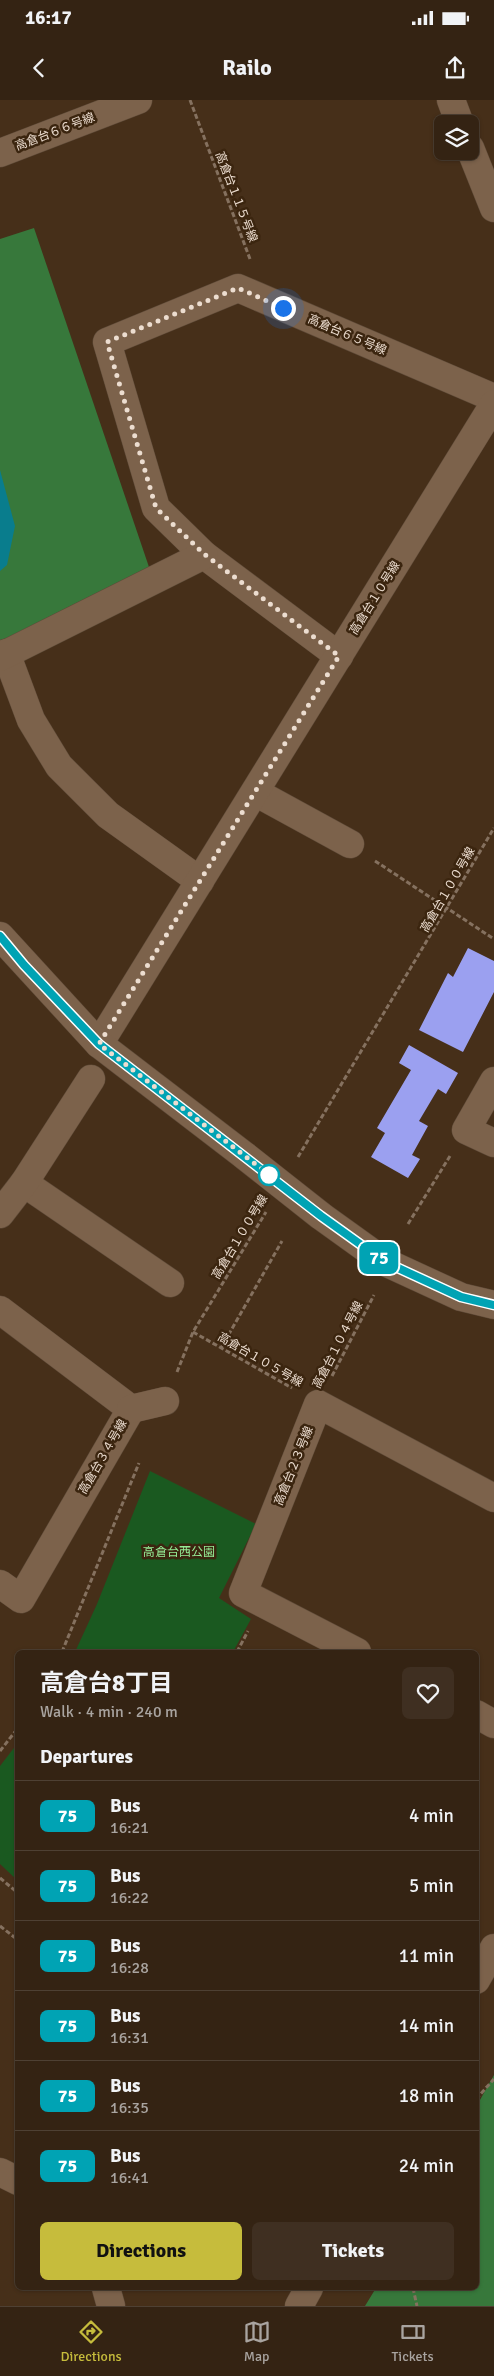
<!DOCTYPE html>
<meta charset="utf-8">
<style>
:root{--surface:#342313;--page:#3f2f21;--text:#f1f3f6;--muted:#a9a4a0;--line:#4e4033;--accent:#c6bc3c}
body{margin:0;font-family:Signika,"Noto Sans JP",sans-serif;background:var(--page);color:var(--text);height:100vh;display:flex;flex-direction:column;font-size:19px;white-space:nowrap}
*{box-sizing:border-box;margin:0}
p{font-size:16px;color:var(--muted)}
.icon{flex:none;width:28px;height:28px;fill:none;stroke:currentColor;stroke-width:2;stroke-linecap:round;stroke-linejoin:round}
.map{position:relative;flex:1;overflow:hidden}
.panel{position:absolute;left:15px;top:1550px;width:464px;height:640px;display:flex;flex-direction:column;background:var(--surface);border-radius:8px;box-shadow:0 1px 4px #0004,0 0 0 1px var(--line)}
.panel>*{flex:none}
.badge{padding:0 10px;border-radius:8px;font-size:18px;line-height:32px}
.tools{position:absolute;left:434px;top:15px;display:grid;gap:10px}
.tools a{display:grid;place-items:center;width:45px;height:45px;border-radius:8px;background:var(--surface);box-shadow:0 1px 4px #0004,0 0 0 1px var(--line);font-size:25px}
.you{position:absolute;width:25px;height:25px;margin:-12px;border:4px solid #fff;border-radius:50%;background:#1a73e8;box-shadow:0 0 0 8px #1a73e833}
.map>.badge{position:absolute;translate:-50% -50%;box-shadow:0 0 0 2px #fff}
h2{padding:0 25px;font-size:19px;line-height:45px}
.round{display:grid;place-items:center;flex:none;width:52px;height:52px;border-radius:8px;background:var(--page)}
.overview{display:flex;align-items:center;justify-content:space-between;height:85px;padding:0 25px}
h1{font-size:24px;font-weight:700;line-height:38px}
.primary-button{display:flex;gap:10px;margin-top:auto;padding:10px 25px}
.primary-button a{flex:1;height:58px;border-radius:8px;background:var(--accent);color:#111;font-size:20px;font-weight:700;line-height:58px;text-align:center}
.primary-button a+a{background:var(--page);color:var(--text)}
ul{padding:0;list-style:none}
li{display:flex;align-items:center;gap:15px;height:70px;padding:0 25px;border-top:1px solid var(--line)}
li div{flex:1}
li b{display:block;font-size:19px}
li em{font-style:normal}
li .badge{min-width:55px;font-weight:700;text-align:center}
.status{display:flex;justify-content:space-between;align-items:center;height:35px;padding:0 25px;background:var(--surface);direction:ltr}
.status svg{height:14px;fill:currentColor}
header{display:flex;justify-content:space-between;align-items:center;height:65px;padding:0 25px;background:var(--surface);font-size:22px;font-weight:700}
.tab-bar{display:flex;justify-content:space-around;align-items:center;height:70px;border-top:1px solid var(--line);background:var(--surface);font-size:14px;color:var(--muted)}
.tab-bar a{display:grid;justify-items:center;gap:2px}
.tab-bar .current{color:var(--accent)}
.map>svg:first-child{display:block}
.green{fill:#1a5920}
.forest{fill:#37783b}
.water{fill:#097d8d}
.building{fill:#9ba0f0}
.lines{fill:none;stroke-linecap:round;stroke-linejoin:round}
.street-casing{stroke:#5e4a38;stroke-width:29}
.secondary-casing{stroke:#5e4a38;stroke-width:29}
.path{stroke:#85715f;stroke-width:3;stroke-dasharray:5 2.5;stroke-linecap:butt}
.street{stroke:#7c624b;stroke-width:28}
.secondary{stroke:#7c624b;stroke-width:28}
.secondary-bridge-casing{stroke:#5e4a38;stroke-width:29;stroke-linecap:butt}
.secondary-bridge{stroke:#7c624b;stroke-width:28}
.line-casing{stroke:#fff;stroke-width:11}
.line{stroke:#00a3b4;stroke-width:8}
.walk{stroke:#ecddd0;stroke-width:5;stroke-dasharray:0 9}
.stop-dot{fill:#fff;stroke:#00a3b4;stroke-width:2.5}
.labels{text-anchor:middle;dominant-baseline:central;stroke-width:5;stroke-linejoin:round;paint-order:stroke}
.street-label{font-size:12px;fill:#ecddd0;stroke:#3b250f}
.park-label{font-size:12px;fill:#94ec96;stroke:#3b250f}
</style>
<div class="status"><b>16:17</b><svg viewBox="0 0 49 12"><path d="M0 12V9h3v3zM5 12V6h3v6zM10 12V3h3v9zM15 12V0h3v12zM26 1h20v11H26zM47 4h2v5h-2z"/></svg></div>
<header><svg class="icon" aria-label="back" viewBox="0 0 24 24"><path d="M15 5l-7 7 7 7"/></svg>Railo<svg class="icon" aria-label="share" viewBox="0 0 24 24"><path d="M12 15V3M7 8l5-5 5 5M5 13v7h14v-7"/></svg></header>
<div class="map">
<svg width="494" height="2206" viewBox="0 0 494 2206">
<rect width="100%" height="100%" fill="#462f19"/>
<g class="green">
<path d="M150 1371 256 1424 219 1498 251 1519 233 1552H75L97 1504Z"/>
<path d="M17 1644V1780L0 1764V1666Z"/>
</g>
<g class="forest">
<path d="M34 128 150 470 0 547V139Z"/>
<path d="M494 1975V2206H365L376 2188H476V2007Z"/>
</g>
<path class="water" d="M0 370 15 426 7 465 0 471Z"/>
<g class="building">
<path d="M468 848 494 861V892L463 952 419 930 448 873 453 877Z"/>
<path d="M409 945 458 973 446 994 438 989 419 1021 428 1026 412 1055 420 1059 408 1078 371 1057 385 1033 377 1028 411 970 399 963Z"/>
</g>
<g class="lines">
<g class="street-casing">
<g id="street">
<path d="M451 0 460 24"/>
<path d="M470 48 494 108"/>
<path d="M0 53 138 0"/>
<path d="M6 553 31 620 59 666 108 715 200 781"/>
<path d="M339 556 204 455 156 408 107 242 238 188 494 298"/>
<path d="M0 557 204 455"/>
<path d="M255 692 350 744"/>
<path d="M99 944 494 304"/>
<path d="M494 981 466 1030 494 1043"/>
<path d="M24 1083 170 1183"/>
<path d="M0 1114 24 1083 91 979"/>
<path d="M0 1210 131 1309 21 1499 0 1484"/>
<path d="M131 1309 165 1301"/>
<path d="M357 1552 243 1493 318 1304 494 1398"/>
<path d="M476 1614 494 1624"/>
<path d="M476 1880 494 1848"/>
<path d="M0 2072 18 2081"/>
<path d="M106 2188 111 2206"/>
<path d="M299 2206 309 2188"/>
</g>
</g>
<g class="secondary-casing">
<g id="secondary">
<path d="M0 836 99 944 245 1056"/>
<path d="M321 1116 385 1162 461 1197 494 1205"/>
</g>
</g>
<g class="path">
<path d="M190 0 250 159"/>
<path d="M375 761 494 839"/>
<path d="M298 1057 494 728"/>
<path d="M408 1124 450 1056"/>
<path d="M193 1232 292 1288"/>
<path d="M221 1248 282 1141"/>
<path d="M177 1272 193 1232 266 1112"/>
<path d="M332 1276 374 1195"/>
<path d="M62 1552 139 1363"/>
<path d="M237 1552 248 1531"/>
<path d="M0 1651 18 1628"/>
<path d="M0 1778 18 1793"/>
<path d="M0 1826 18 1840"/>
<path d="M476 1999 494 1979"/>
<path d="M413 2188 417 2206"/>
</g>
<use href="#street" class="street"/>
<use href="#secondary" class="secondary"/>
<g class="secondary-bridge-casing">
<path id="secondary-bridge" d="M245 1056 321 1116"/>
</g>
<use href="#secondary-bridge" class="secondary-bridge"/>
</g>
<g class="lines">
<g class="line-casing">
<path id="line" d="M0 836 24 865 99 944 321 1116 385 1162 461 1197 494 1205"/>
</g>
<use href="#line" class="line"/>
<path class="walk" d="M269 1075 276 1080 99 944 339 556 204 454 156 408 107 242 238 188 283 208"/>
</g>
<circle class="stop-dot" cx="269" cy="1075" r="10"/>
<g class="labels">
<g class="street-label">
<text transform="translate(55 32) rotate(-21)">高倉台６６号線</text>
<text transform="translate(236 97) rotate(69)">高倉台１１５号線</text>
<text transform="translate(347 235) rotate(23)">高倉台６５号線</text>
<text transform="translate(375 498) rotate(-58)">高倉台１０号線</text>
<text transform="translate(448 790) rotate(-60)">高倉台１００号線</text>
<text transform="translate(240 1137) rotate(-59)">高倉台１００号線</text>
<text transform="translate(338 1245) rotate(-63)">高倉台１０４号線</text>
<text transform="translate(260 1260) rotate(30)">高倉台１０５号線</text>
<text transform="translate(103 1357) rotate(-60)">高倉台３４号線</text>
<text transform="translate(294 1366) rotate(-68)">高倉台２３号線</text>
</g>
<g class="park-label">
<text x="179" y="1452">高倉台西公園</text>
</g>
</g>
</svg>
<div class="tools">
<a><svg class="icon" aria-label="layers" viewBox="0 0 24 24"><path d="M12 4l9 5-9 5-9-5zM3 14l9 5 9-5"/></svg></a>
</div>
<div class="you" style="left:283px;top:208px"></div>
<b class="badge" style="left:379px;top:1158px;background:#00a3b4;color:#fff">75</b>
<section class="panel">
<div class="overview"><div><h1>高倉台8丁目</h1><p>Walk · 4 min · 240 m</p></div><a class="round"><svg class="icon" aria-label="heart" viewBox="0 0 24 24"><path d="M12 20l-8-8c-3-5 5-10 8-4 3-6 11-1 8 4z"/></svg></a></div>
<h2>Departures</h2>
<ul>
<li><span class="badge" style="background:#00a3b4;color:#fff">75</span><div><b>Bus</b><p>16:21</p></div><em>4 min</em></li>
<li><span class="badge" style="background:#00a3b4;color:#fff">75</span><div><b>Bus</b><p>16:22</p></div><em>5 min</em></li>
<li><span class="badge" style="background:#00a3b4;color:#fff">75</span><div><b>Bus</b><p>16:28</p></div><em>11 min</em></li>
<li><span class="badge" style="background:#00a3b4;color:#fff">75</span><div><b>Bus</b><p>16:31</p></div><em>14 min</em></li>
<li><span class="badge" style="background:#00a3b4;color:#fff">75</span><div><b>Bus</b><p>16:35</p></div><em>18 min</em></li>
<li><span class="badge" style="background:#00a3b4;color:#fff">75</span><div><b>Bus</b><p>16:41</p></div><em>24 min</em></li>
</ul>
<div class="primary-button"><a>Directions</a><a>Tickets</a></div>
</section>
</div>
<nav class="tab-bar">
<a class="current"><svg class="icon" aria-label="directions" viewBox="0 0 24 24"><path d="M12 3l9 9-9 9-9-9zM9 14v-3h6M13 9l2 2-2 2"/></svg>Directions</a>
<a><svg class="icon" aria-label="map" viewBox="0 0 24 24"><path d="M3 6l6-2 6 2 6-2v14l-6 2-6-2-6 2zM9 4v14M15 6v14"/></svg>Map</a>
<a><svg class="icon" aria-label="tickets" viewBox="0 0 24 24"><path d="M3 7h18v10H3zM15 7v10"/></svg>Tickets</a>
</nav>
